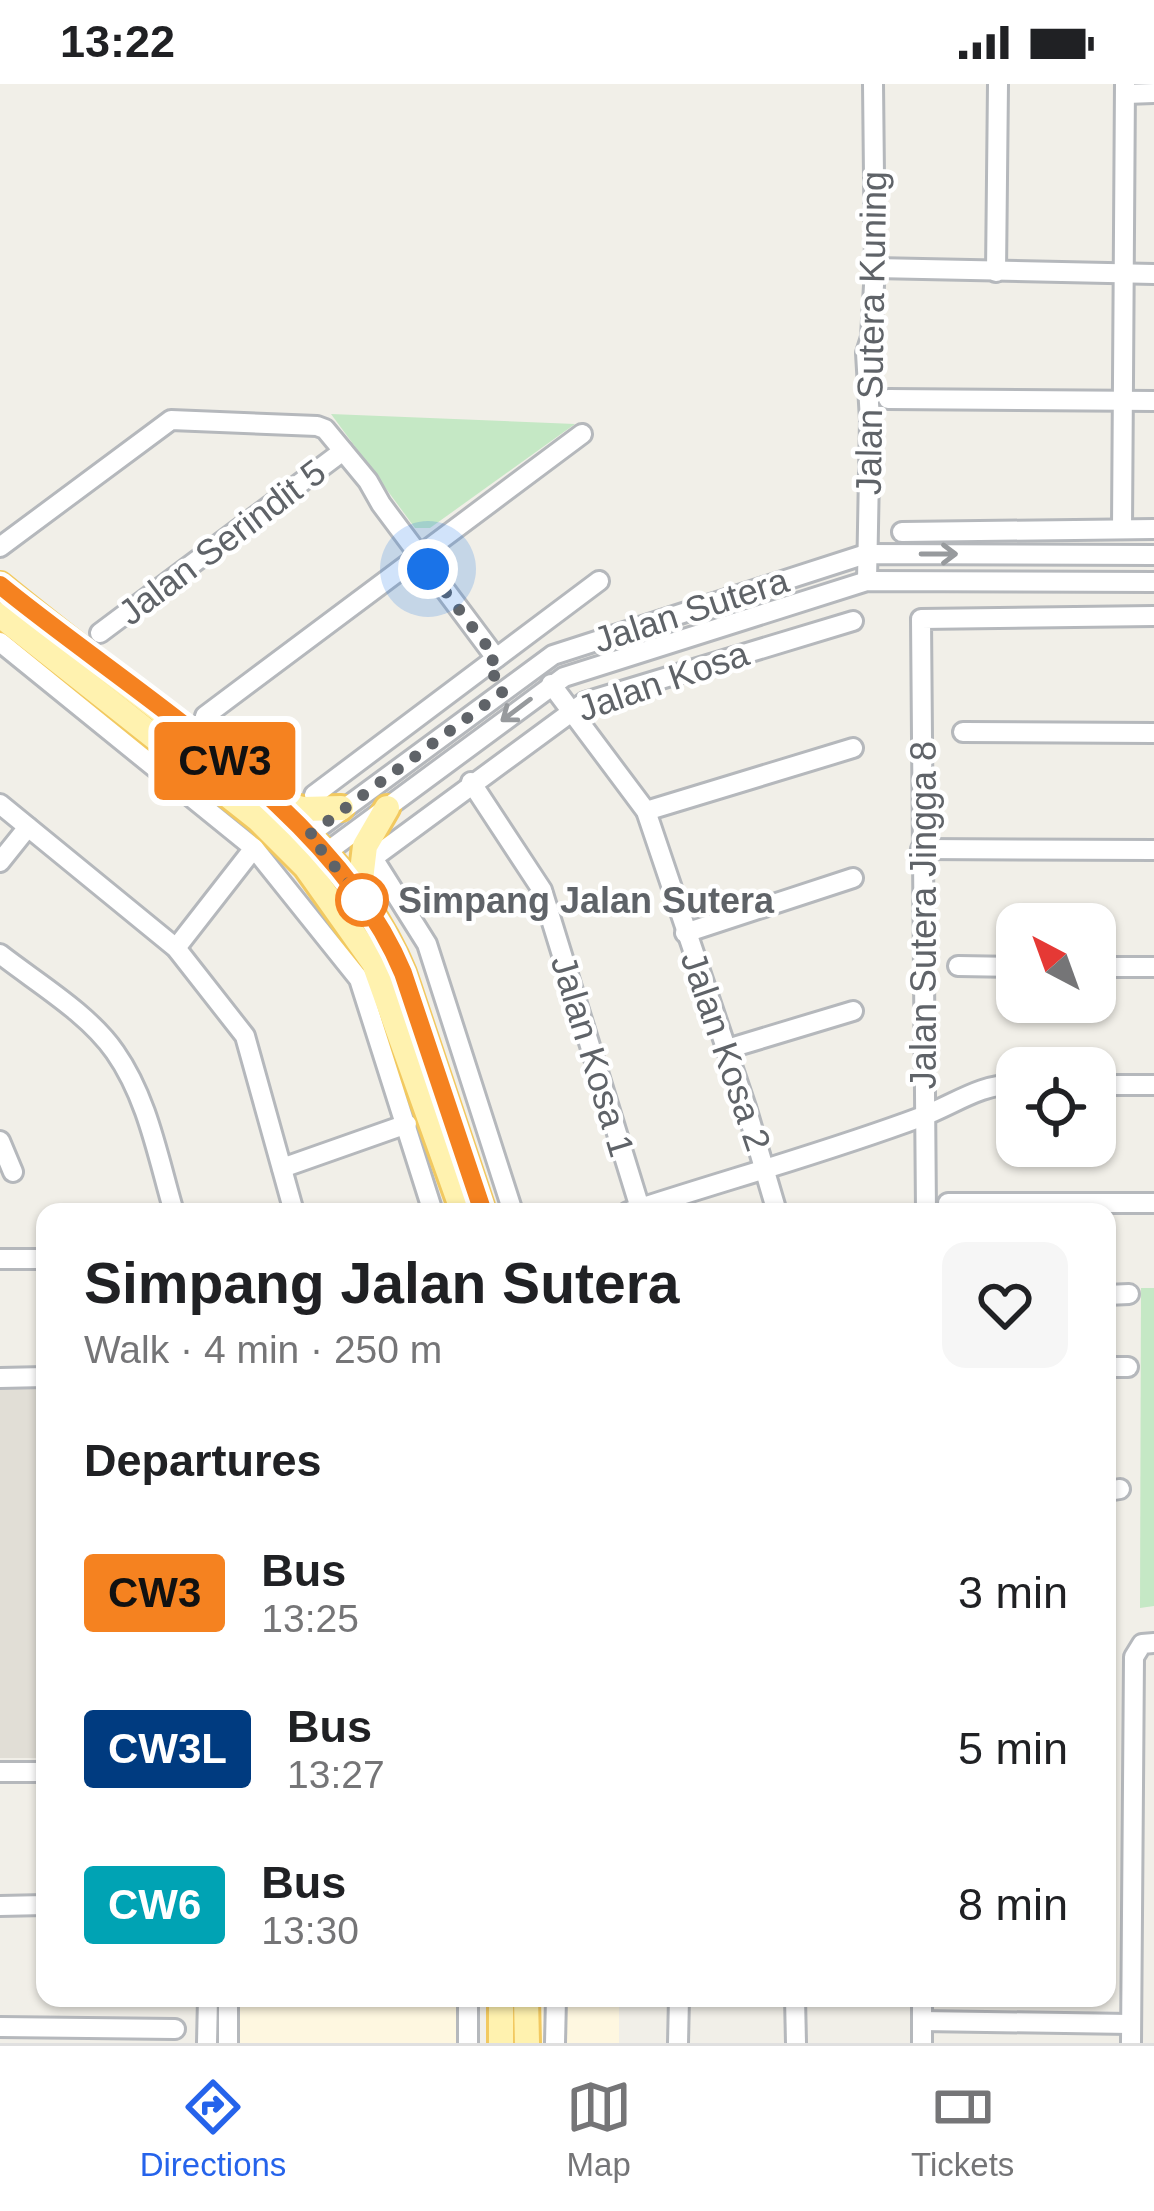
<!DOCTYPE html>
<meta charset="utf-8">
<style>
:root{--surface:#fff;--page:#f6f6f6;--text:#202124;--muted:#757577;--line:#e0e0e0;--accent:#2563eb}
body{margin:0;font-family:Helvetica,sans-serif;background:var(--page);color:var(--text);height:100vh;display:flex;flex-direction:column;font-size:45px;white-space:nowrap}
*{box-sizing:border-box;margin:0}
p{font-size:39px;color:var(--muted)}
.icon{flex:none;width:66px;height:66px;fill:none;stroke:currentColor;stroke-width:2;stroke-linecap:round;stroke-linejoin:round}
.map{position:relative;flex:1;overflow:hidden}
.drawer{position:absolute;left:36px;top:1119px;width:1080px;height:804px;display:flex;flex-direction:column;background:var(--surface);border-radius:24px;box-shadow:0 3px 9px #0004}
.drawer>*{flex:none}
.badge{padding:0 24px;border-radius:9px;font-size:42px;line-height:78px}
.needle{width:78px;rotate:319deg}
.fabs{position:absolute;left:996px;top:819px;display:grid;gap:24px}
.fabs a{display:grid;place-items:center;width:120px;height:120px;border-radius:24px;background:var(--surface);box-shadow:0 3px 9px #0004;font-size:60px}
.you{position:absolute;width:60px;height:60px;margin:-30px;border:9px solid #fff;border-radius:50%;background:#1a73e8;box-shadow:0 0 0 18px #1a73e833}
.map>.badge{position:absolute;translate:-50% -50%;box-shadow:0 0 0 6px #fff}
h2{padding:0 48px;font-size:45px;line-height:108px}
.round{display:grid;place-items:center;flex:none;width:126px;height:126px;border-radius:24px;background:var(--page)}
.overview{display:flex;align-items:center;justify-content:space-between;height:204px;padding:0 48px}
h1{font-size:57px;font-weight:800;line-height:90px}
ul{padding:0;list-style:none}
li{display:flex;align-items:center;gap:36px;height:156px;padding:0 48px}
li div{flex:1}
li b{display:block;font-size:45px}
li em{font-style:normal}
li .badge{min-width:132px;font-weight:700;text-align:center}
.status{display:flex;justify-content:space-between;align-items:center;height:84px;padding:0 60px;background:var(--surface);direction:ltr}
.status svg{height:33px;fill:currentColor}
.menu{display:flex;justify-content:space-around;align-items:center;height:168px;border-top:3px solid var(--line);background:var(--surface);font-size:33px;color:var(--muted)}
.menu a{display:grid;justify-items:center;gap:6px}
.menu .active{color:var(--accent)}
.map>svg:first-child{display:block}
.commercial{fill:#fef7e0}
.education{fill:#e1ded6}
.green{fill:#c5e8c5}
.lines{fill:none;stroke-linecap:round;stroke-linejoin:round}
.minor-casing{stroke:#b5b8bc;stroke-width:24}
.major-casing{stroke:#f2c960;stroke-width:30}
.minor{stroke:#fff;stroke-width:18}
.major{stroke:#fff2af;stroke-width:24}
.oneway{stroke:#979a9d}
.line-casing{stroke:#fff;stroke-width:27}
.line{stroke:#f58220;stroke-width:18}
.walk{stroke:#5f6368;stroke-width:12;stroke-dasharray:0 21.6}
.stop-dot{fill:#fff;stroke:#f58220;stroke-width:6}
.labels{text-anchor:middle;dominant-baseline:central;stroke-width:9;stroke-linejoin:round;paint-order:stroke}
.street-label{font-size:36px;fill:#5f6368;stroke:#fff}
.stop-label{font-size:36px;font-weight:bold;fill:#5f6368;stroke:#fff;text-anchor:start}
</style>
<div class="status"><b>13:22</b><svg viewBox="0 0 49 12"><path d="M0 12V9h3v3zM5 12V6h3v6zM10 12V3h3v9zM15 12V0h3v12zM26 1h20v11H26zM47 4h2v5h-2z"/></svg></div>
<div class="map">
<svg width="1154" height="1959" viewBox="0 0 1154 1959">
<rect width="100%" height="100%" fill="#f1efe8"/>
<g class="commercial">
<path d="M218 1914H480V1959H219Z"/>
<rect x="537" y="1914" width="82" height="45"/>
</g>
<rect class="education" x="0" y="1305" width="45" height="369"/>
<g class="green">
<path d="M331 330 575 340 430 444H415Z"/>
<path d="M1141 1204H1154V1522L1140 1524Z"/>
</g>
<g class="lines">
<g class="minor-casing">
<g id="minor">
<path d="M1126 10 1154 9"/>
<path d="M875 184 1154 190"/>
<path d="M996 188 998 0"/>
<path d="M888 315 1154 317"/>
<path d="M1122 444 1125 0"/>
<path d="M902 448 1154 445"/>
<path d="M0 463 171 336 317 342 325 345 368 397 381 420 496 574"/>
<path d="M867 497 870 336 866 269 871 253 875 184 873 0"/>
<path d="M100 549 343 367"/>
<path d="M0 558 254 764 359 895 433 1128"/>
<path d="M551 600 646 727 746 1023 777 1128"/>
<path d="M205 632 582 350"/>
<path d="M963 648 1154 649"/>
<path d="M471 698 542 806 640 1124"/>
<path d="M314 711 599 497"/>
<path d="M0 720 176 864 245 952 294 1128"/>
<path d="M646 727 853 664"/>
<path d="M299 758 553 571 866 470 1154 471"/>
<path d="M921 765 1154 766"/>
<path d="M316 776 564 593 867 497 1154 498"/>
<path d="M0 778 28 743"/>
<path d="M685 849 853 794"/>
<path d="M176 864 254 764"/>
<path d="M0 870C37 899 88 929 115 968 148 1015 158 1074 174 1128"/>
<path d="M958 882 1017 883"/>
<path d="M1095 883H1154"/>
<path d="M727 965 853 927"/>
<path d="M1095 1001H1154"/>
<path d="M0 1057 13 1088"/>
<path d="M282 1084 407 1040"/>
<path d="M948 1119H1154"/>
<path d="M513 1128 427 860 373 774 585 618 853 537"/>
<path d="M628 1128C725 1096 825 1069 921 1033 955 1020 980 1000 1017 1000"/>
<path d="M926 1128 921 535 1154 532"/>
<path d="M0 1175H45"/>
<path d="M1107 1211 1129 1210"/>
<path d="M1107 1283H1128"/>
<path d="M0 1294 45 1293"/>
<path d="M1107 1407 1120 1405"/>
<path d="M0 1688H45"/>
<path d="M0 1822 45 1821"/>
<path d="M468 1914V1959"/>
<path d="M795 1914 796 1959"/>
<path d="M922 1937 1130 1940"/>
<path d="M0 1943 175 1945"/>
<path d="M207 1959 208 1914"/>
<path d="M228 1959V1914"/>
<path d="M555 1959 556 1914"/>
<path d="M678 1959 679 1914"/>
<path d="M922 1959V1914"/>
<path d="M1131 1959 1134 1573 1142 1560 1154 1559"/>
</g>
</g>
<g class="major-casing">
<g id="major">
<path d="M0 501C57 548 117 593 175 638 265 708 358 780 403 889L483 1128"/>
<path d="M0 531 258 735 306 783 374 879 463 1128"/>
<path d="M280 719 303 725 341 724"/>
<path d="M359 812 365 762 387 724"/>
<path d="M501 1914V1959"/>
<path d="M526 1914 527 1959"/>
</g>
</g>
<use href="#minor" class="minor"/>
<use href="#major" class="major"/>
</g>
<defs><path id="oneway-shaft" d="M-6 0H5M1.5-3L5.5 0L1.5 3" fill="none" stroke-width="1.6" stroke-linecap="round" stroke-linejoin="round" transform="scale(3)"/></defs>
<g class="oneway">
<use href="#oneway-shaft" transform="translate(939 470)"/>
<use href="#oneway-shaft" transform="translate(516 626) rotate(143)"/>
</g>
<g class="lines">
<g class="line-casing">
<path id="line" d="M0 501C132 609 337 728 403 889L483 1128"/>
</g>
<use href="#line" class="line"/>
<path class="walk" d="M362 816 309 751 505 606 486 581 496 574 428 485"/>
</g>
<circle class="stop-dot" cx="362" cy="816" r="24"/>
<g class="labels">
<g class="street-label">
<text transform="translate(871 249) rotate(-89)">Jalan Sutera Kuning</text>
<text transform="translate(222 458) rotate(-37)">Jalan Serindit 5</text>
<text transform="translate(691 526) rotate(-18)">Jalan Sutera</text>
<text transform="translate(663 597) rotate(-19)">Jalan Kosa</text>
<text transform="translate(923 831) rotate(-90)">Jalan Sutera Jingga 8</text>
<text transform="translate(726 967) rotate(71)">Jalan Kosa 2</text>
<text transform="translate(593 972) rotate(73)">Jalan Kosa 1</text>
</g>
<g class="stop-label">
<text x="398" y="816">Simpang Jalan Sutera</text>
</g>
</g>
</svg>
<div class="fabs">
<a><svg class="needle" viewBox="-14 -14 28 28"><path d="M0-13l5 13h-10z" fill="#e53935"/><path d="M0 13l5-13h-10z" fill="#757577"/></svg></a>
<a><svg class="icon" aria-label="locate" viewBox="0 0 24 24"><circle cx="12" cy="12" r="6"/><path d="M12 2v4M12 18v4M2 12h4M18 12h4"/></svg></a>
</div>
<div class="you" style="left:428px;top:485px"></div>
<b class="badge" style="left:225px;top:677px;background:#f58220;color:#111">CW3</b>
<section class="drawer">
<div class="overview"><div><h1>Simpang Jalan Sutera</h1><p>Walk · 4 min · 250 m</p></div><a class="round"><svg class="icon" aria-label="heart" viewBox="0 0 24 24"><path d="M12 20l-8-8c-3-5 5-10 8-4 3-6 11-1 8 4z"/></svg></a></div>
<h2>Departures</h2>
<ul>
<li><span class="badge" style="background:#f58220;color:#111">CW3</span><div><b>Bus</b><p>13:25</p></div><em>3 min</em></li>
<li><span class="badge" style="background:#003b80;color:#fff">CW3L</span><div><b>Bus</b><p>13:27</p></div><em>5 min</em></li>
<li><span class="badge" style="background:#00a3b4;color:#fff">CW6</span><div><b>Bus</b><p>13:30</p></div><em>8 min</em></li>
</ul>
</section>
</div>
<nav class="menu">
<a class="active"><svg class="icon" aria-label="directions" viewBox="0 0 24 24"><path d="M12 3l9 9-9 9-9-9zM9 14v-3h6M13 9l2 2-2 2"/></svg>Directions</a>
<a><svg class="icon" aria-label="map" viewBox="0 0 24 24"><path d="M3 6l6-2 6 2 6-2v14l-6 2-6-2-6 2zM9 4v14M15 6v14"/></svg>Map</a>
<a><svg class="icon" aria-label="tickets" viewBox="0 0 24 24"><path d="M3 7h18v10H3zM15 7v10"/></svg>Tickets</a>
</nav>
